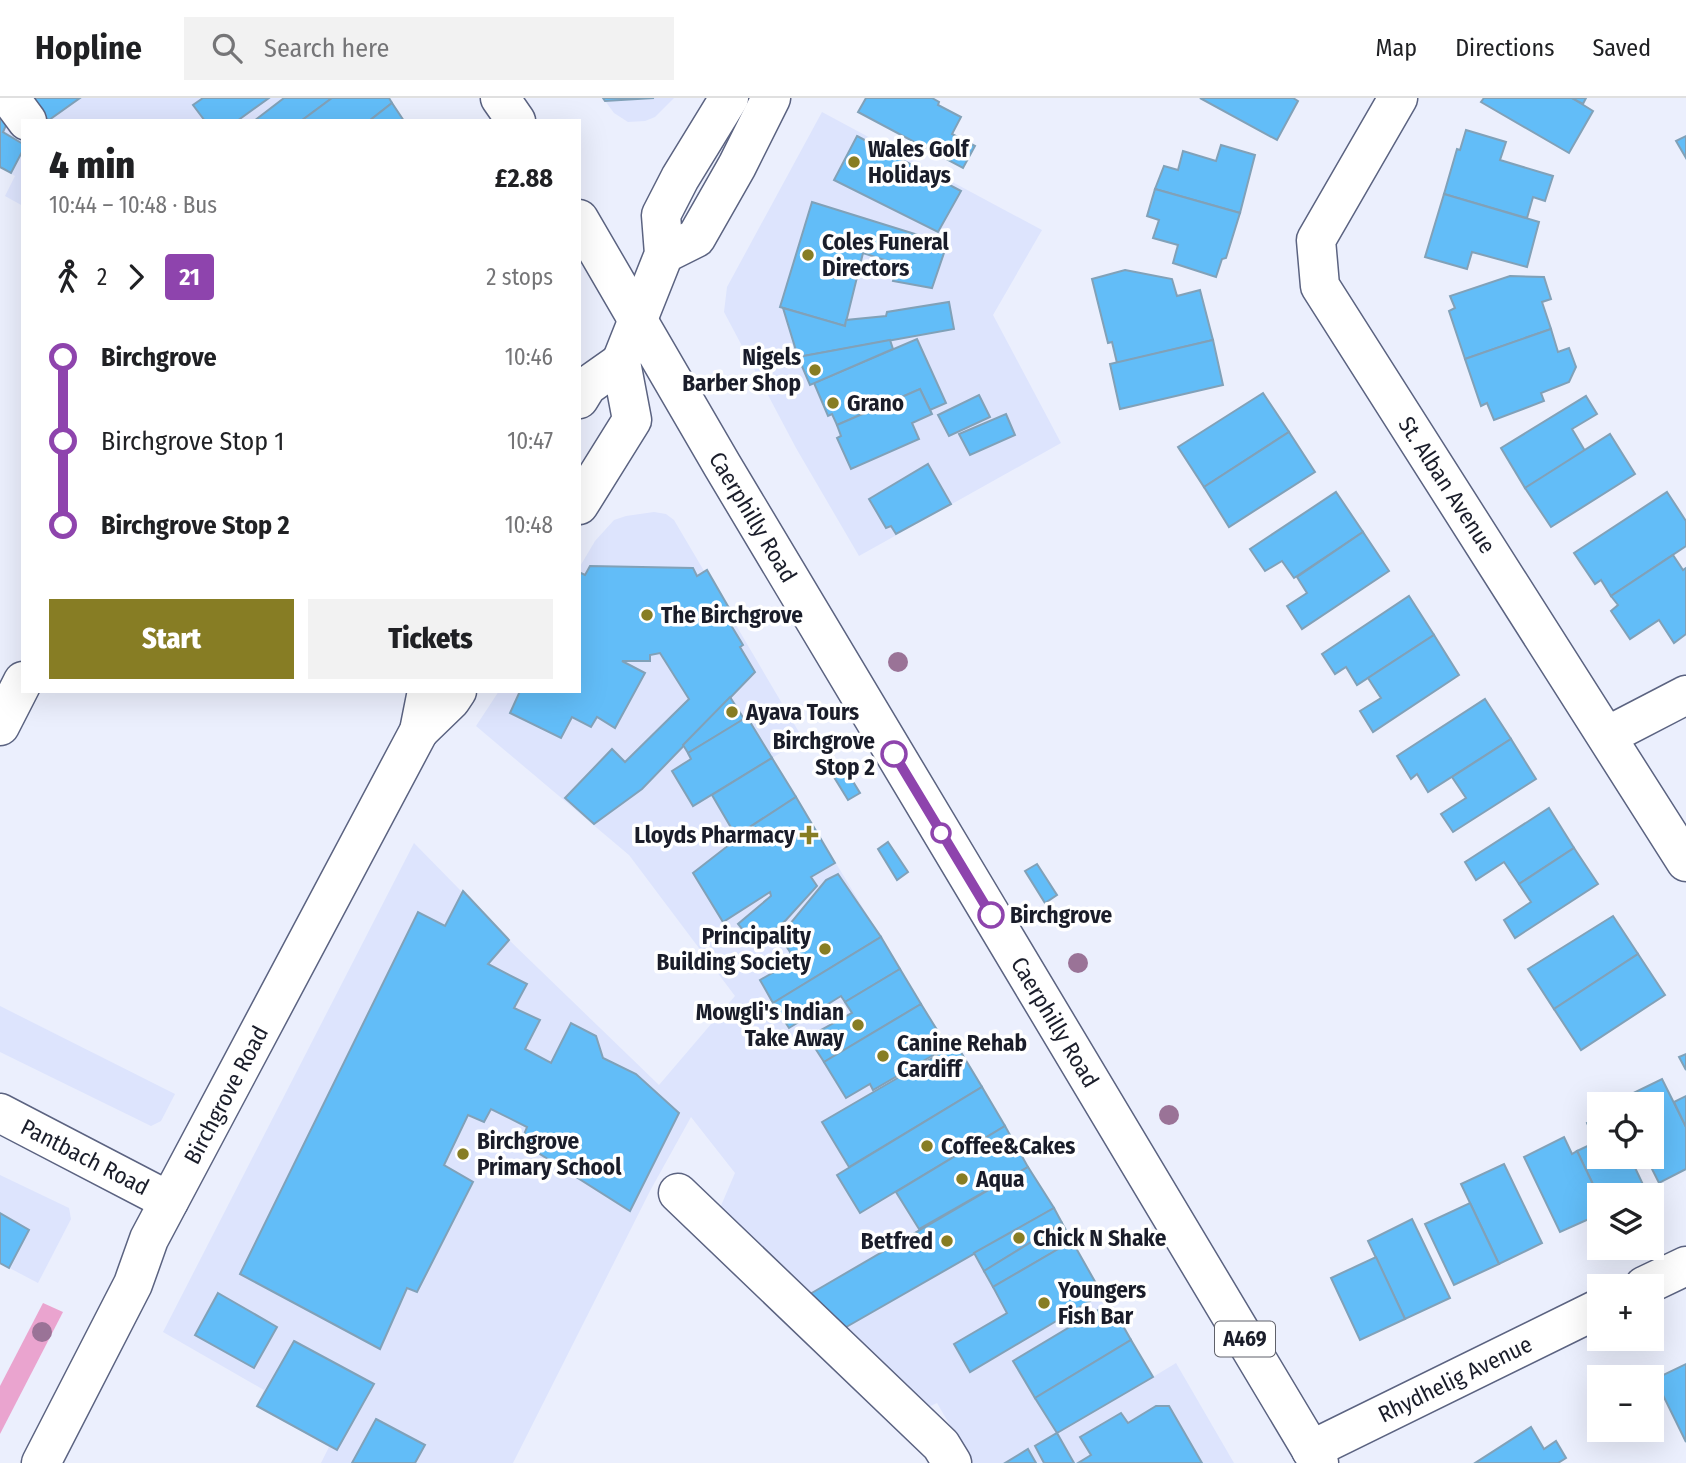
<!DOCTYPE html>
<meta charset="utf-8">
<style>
:root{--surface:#fff;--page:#f2f2f2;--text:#202124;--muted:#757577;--line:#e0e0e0;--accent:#877d24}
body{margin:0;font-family:"Fira Sans Condensed",sans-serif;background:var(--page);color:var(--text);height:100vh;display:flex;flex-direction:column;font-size:26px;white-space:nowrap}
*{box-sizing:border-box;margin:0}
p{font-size:23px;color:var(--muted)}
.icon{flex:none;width:38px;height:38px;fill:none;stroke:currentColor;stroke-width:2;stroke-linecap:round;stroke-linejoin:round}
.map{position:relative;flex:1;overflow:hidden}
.details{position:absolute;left:21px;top:21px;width:560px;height:574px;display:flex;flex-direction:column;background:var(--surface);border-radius:0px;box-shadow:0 7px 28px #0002}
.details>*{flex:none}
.badge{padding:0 14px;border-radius:5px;font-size:24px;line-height:46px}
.buttons{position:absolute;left:1587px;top:994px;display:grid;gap:14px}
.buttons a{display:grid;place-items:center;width:77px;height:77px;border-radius:0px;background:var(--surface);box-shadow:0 7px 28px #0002;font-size:35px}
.map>.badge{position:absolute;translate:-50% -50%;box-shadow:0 0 0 4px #fff}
.legs{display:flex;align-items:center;gap:10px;height:77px;padding:0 28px;font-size:23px}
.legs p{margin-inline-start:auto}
.summary{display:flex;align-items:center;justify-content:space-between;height:119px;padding:0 28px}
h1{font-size:38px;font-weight:800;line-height:52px}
.action{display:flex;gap:14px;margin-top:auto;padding:14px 28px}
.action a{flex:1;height:80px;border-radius:0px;background:var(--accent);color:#fff;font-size:28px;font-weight:800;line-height:80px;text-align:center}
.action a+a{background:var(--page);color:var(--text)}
ul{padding:0 28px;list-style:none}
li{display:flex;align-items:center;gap:24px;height:84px;font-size:26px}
li i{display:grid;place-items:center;width:10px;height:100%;margin:0 9px;background:currentColor}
li i::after{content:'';width:18px;height:18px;margin:-9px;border:5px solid;border-radius:50%;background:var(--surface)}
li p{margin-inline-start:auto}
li:first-child i{background:linear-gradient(#0000 50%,currentColor 0)}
li:last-child i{background:linear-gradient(currentColor 50%,#0000 0)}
header{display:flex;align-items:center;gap:42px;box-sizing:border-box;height:98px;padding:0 35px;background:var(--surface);border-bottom:2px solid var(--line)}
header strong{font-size:33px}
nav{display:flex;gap:38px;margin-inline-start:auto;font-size:24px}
.search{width:490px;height:63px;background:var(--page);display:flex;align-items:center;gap:18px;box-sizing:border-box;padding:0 24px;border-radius:0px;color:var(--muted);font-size:26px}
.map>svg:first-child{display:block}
.built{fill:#dde4fd}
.grass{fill:#eaa4cf}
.building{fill:#62bdf8;stroke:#81a1b8;stroke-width:2}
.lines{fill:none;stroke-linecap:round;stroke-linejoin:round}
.minor-casing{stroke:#5b6381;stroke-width:41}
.major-casing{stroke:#5b6381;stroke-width:41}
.minor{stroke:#fff;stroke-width:38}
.major{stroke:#fff;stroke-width:38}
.tree{fill:#9a7397}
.line-1-casing{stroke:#fff;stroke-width:16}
.line-1{stroke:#8e44ad;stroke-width:10}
.poi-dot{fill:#877d24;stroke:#fff;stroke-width:2.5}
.stop-1-dot{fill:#fff;stroke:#8e44ad;stroke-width:3.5}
.labels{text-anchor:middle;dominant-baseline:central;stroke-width:7;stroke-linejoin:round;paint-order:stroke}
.shield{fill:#fff;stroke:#5f616a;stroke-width:2}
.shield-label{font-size:21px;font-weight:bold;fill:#1a1d2a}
.poi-label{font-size:23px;font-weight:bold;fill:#1a1d2a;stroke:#fff;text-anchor:start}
.street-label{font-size:23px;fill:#1a1d2a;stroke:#fff}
.stop-label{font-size:23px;font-weight:bold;fill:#1a1d2a;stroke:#fff;text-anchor:end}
</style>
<header>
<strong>Hopline</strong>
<div class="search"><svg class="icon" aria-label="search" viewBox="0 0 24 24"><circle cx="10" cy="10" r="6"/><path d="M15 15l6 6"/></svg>Search here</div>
<nav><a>Map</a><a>Directions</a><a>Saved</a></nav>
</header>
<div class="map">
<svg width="1686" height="1365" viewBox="0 0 1686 1365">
<rect width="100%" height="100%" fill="#ebeffd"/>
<g class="built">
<path d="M21 0H389L404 23H39Z"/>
<path d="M603 0H674L655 19 645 23 628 24 614 15Z"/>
<path d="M0 6 23 36V108L5 98 15 78 0 69Z"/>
<path d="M822 14 1042 132 993 217 1061 345 859 458 796 350 724 214 727 189Z"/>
<path d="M654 414 666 416 674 422 803 641 772 660 942 940 949 936 1153 1279 1176 1265 1234 1365H972L937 1305 924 1311 720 1110 735 1075 691 1019 650 1093 513 1365H321L329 1349 257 1308 264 1292 163 1234 414 745 509 842 659 987 735 898 629 757 476 628 499 593H579V470L595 443 614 422 626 418Z"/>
<path d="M0 908 175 996 161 1023 151 1028 0 954Z"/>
<path d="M0 1077 69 1110 71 1121 38 1185 0 1165Z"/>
</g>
<path class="grass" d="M43 1205 63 1214 0 1336V1288Z"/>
<g class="building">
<path d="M25 0H80L49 22 22 2Z"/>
<path d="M203 0H269L237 23H205L193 7Z"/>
<path d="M284 0H332L301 23H254Z"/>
<path d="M332 0H389L392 5 369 23H301Z"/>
<path d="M603 0H654L605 3Z"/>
<path d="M866 0H932L939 4 938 7 961 19 952 36 975 48 963 70 858 14Z"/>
<path d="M1200 0H1293L1298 3 1277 42Z"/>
<path d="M1484 0H1572L1593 13 1569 55 1481 4Z"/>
<path d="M1572 0H1586L1583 6Z"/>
<path d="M392 5 404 23H369Z"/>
<path d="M0 13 7 25 3 34 23 46V52L11 75 0 69Z"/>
<path d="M1466 32 1506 44 1500 62 1553 78 1545 103 1533 99 1527 120 1444 96 1457 51 1460 52Z"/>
<path d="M857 38 961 93 938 134 834 82Z"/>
<path d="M1686 38V60L1676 43Z"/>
<path d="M1221 47 1255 57 1240 115 1155 91 1164 68 1178 72 1183 53 1216 63Z"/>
<path d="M1155 91 1240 115 1226 160 1222 161 1216 179 1173 165 1178 147 1153 140 1159 122 1147 118Z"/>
<path d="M1444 96 1539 124 1527 169 1472 154 1467 171 1425 159Z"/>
<path d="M812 104 918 137 945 152 932 190 893 183 897 166 863 155 845 228 780 209Z"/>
<path d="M1125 172 1172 181 1177 198 1200 192 1213 242 1117 265 1112 244 1108 245 1092 181Z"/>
<path d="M1510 178 1544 179 1551 201 1542 204 1551 231 1465 261 1449 213 1455 210 1450 198Z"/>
<path d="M949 204 954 231 798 259 783 210 845 228 846 222 886 218 887 214Z"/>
<path d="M1551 231 1558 254 1569 250 1576 269 1569 284 1541 295 1544 303 1494 322 1487 305 1481 308 1465 261Z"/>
<path d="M917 241 946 305 930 312 920 291 837 327 832 316 828 318 814 285Z"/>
<path d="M890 242 893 251 810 287 798 259Z"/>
<path d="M1213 242 1223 287 1120 311 1110 266Z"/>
<path d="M920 291 932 316 912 325 919 341 851 371 837 340 841 338 837 327Z"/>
<path d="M1263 295 1289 334 1204 389 1178 349Z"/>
<path d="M979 297 990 319 949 338 938 317Z"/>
<path d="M1586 298 1597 316 1572 331 1585 353 1525 390 1501 350Z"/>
<path d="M1006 316 1015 337 970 357 959 336Z"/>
<path d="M1289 334 1315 374 1229 429 1204 389Z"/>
<path d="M1610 336 1635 376 1551 429 1525 390Z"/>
<path d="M928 366 951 406 896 436 891 428 886 430 869 401Z"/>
<path d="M1336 394 1363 434 1294 480 1282 463 1265 473 1250 451Z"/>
<path d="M1667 394 1686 423V448L1611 498 1601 482 1595 486 1574 455Z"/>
<path d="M1363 434 1389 473 1302 531 1287 508 1307 495 1297 479Z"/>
<path d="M1673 457 1683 472 1686 470V536L1674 545 1659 522 1630 541 1611 513 1618 507 1611 498Z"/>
<path d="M590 468 693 470 697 478 707 472 729 510 723 514 743 547 740 549 755 574 642 691 594 726 565 700 612 651 625 664 689 601 660 555 650 557V563H622L645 575 615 630 597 619 591 629 572 619 561 640 510 615 520 593H579V474L585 477Z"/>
<path d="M1409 498 1434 537 1357 587 1346 569 1335 576 1322 556Z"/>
<path d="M1434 537 1459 577 1373 634 1360 613 1381 600 1368 580Z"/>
<path d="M730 599 744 621 688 655 683 647Z"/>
<path d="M1485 601 1511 641 1428 694 1417 676 1411 681 1397 658Z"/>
<path d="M747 619 772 660 693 708 672 673 691 661 688 655Z"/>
<path d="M1511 641 1536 681 1453 734 1441 716 1466 700 1452 679Z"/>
<path d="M772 660 796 699 736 738 712 697Z"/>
<path d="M841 664 860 695 848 702 829 671Z"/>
<path d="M796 699 835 765 811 779 817 788 786 822 756 848 738 826 771 798 770 794 723 824 693 775 738 740 736 738Z"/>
<path d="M1549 710 1574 750 1519 786 1504 764 1476 782 1465 764Z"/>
<path d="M888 744 908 774 897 782 878 751Z"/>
<path d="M1574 750 1598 786 1515 840 1504 822 1531 804 1519 786Z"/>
<path d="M1037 766 1057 797 1045 805 1025 773Z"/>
<path d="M838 776 881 839 773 905 760 882 795 862 780 838 826 782Z"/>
<path d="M463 793 509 842 488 866 527 886 514 910 540 922 525 951 551 965 571 925 596 938 603 960 636 976 679 1015 630 1113 521 1044 527 1029 491 1011 484 1024 468 1017 444 1067 473 1084 417 1194 407 1190 380 1251 240 1176 418 814 445 828Z"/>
<path d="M1613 818 1638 856 1554 911 1528 871Z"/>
<path d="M881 839 900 871 845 904 841 898 789 930 773 905Z"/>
<path d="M1638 856 1665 897 1581 952 1554 911Z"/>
<path d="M900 871 921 906 824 964 808 939 852 915 845 904Z"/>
<path d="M921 906 942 940 937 943 942 952 873 992 870 986 846 1000 824 964Z"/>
<path d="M956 946 982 989 849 1069 822 1024Z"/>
<path d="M1686 956V972L1679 959Z"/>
<path d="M1662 981 1686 1029V1071L1659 1085 1646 1059H1652V1006H1621L1619 1002Z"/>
<path d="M982 989 1005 1028 860 1115 837 1077Z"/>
<path d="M1686 998V1029L1674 1004Z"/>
<path d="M1600 1019V1059H1630L1646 1093 1637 1097H1600V1101L1577 1053 1596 1044 1587 1025Z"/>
<path d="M1005 1028 1028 1069 919 1131 896 1094Z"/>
<path d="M1564 1039 1572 1056 1577 1053 1600 1101V1116L1560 1134 1524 1059Z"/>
<path d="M1504 1066 1542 1145 1499 1166 1461 1086Z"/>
<path d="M1028 1069 1054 1110 834 1236 810 1196Z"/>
<path d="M1470 1105 1499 1166 1454 1187 1425 1126Z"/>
<path d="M1054 1110 1062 1125 984 1173 974 1155Z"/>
<path d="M0 1115 29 1132 9 1170 0 1165Z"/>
<path d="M1412 1121 1450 1200 1405 1221 1368 1143Z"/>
<path d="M1062 1125 1072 1143 993 1189 984 1173Z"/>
<path d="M1072 1143 1102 1196 970 1274 954 1246 1007 1215 993 1189Z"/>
<path d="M1376 1159 1405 1221 1360 1242 1331 1180Z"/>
<path d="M218 1195 277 1229 254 1270 195 1237Z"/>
<path d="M1110 1205 1131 1242 1035 1300 1013 1263Z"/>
<path d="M1131 1242 1153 1279 1057 1335 1035 1300Z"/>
<path d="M294 1243 374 1286 337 1352 257 1308Z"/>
<path d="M1686 1266V1344L1655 1281Z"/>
<path d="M1156 1308H1169L1202 1365H1078L1091 1357 1080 1339 1121 1315 1128 1325Z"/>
<path d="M376 1321 425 1347 415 1365H352Z"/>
<path d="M1531 1329 1544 1351 1556 1343 1566 1360 1558 1365H1475Z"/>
<path d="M1057 1335 1074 1365H1044L1035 1348Z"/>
<path d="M1028 1351 1036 1365H1005Z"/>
</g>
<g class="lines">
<g class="minor-casing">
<g id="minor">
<path d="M10 0 27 23"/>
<path d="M1398 0 1316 142 1320 188 1686 764"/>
<path d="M664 156 696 140 737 68 771 0"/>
<path d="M579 301 587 288 621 264"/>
<path d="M579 407 632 322 621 264 664 156 661 117 680 80 729 0"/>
<path d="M0 628 23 583"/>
<path d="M419 633 451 602 457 593"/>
<path d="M1607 638 1686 597"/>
<path d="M0 1015 169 1103"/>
<path d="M678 1095 941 1347 952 1365"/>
<path d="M1644 1188 1686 1168"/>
<path d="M1311 1352 1600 1210"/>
<path d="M41 1365 133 1186 149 1141 419 633 427 593"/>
</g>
</g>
<g class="major-casing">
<g id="major">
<path d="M500 0 516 23"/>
<path d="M579 121 722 367 1319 1365"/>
</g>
</g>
<use href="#minor" class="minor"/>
<use href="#major" class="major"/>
</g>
<g class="tree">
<circle cx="898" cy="564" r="10"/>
<circle cx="1078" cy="865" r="10"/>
<circle cx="1169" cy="1017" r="10"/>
<circle cx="42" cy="1234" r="10"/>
</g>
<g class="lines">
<g class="line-1-casing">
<path id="line-1" d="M894 656 991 817"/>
</g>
<use href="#line-1" class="line-1"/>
</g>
<g class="poi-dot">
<circle cx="854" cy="64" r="7"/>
<circle cx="808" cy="157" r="7"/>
<circle cx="815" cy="272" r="7"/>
<circle cx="833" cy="305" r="7"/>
<circle cx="647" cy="517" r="7"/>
<circle cx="732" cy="614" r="7"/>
<path d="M805.5 726.5h7v7h7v7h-7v7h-7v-7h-7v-7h7z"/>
<circle cx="825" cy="851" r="7"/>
<circle cx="858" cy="927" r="7"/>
<circle cx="883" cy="958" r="7"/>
<circle cx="927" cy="1048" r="7"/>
<circle cx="463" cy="1056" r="7"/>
<circle cx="962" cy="1081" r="7"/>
<circle cx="1019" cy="1140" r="7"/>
<circle cx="947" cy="1143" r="7"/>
<circle cx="1044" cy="1205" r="7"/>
</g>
<g class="stop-1-dot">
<circle cx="894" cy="656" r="12"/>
<circle cx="941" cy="735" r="9"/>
<circle cx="991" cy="817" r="12"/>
</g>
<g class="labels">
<rect class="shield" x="1215" y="1223.5" width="60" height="35" rx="5"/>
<g class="shield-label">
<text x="1245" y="1241">A469</text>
</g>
<g class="poi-label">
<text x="868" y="51">Wales Golf<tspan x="868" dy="26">Holidays</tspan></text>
<text x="822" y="144">Coles Funeral<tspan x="822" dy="26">Directors</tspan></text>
<text x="801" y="259" text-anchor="end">Nigels<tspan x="801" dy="26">Barber Shop</tspan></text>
<text x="847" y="305">Grano</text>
<text x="661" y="517">The Birchgrove</text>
<text x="746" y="614">Ayava Tours</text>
<text x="795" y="737" text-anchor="end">Lloyds Pharmacy</text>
<text x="811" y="838" text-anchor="end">Principality<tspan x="811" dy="26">Building Society</tspan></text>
<text x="844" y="914" text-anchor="end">Mowgli's Indian<tspan x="844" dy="26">Take Away</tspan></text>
<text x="897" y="945">Canine Rehab<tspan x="897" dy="26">Cardiff</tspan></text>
<text x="477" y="1043">Birchgrove<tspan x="477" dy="26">Primary School</tspan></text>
<text x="941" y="1048">Coffee&amp;Cakes</text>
<text x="976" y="1081">Aqua</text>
<text x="1033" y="1140">Chick N Shake</text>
<text x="933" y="1143" text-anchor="end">Betfred</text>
<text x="1058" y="1192">Youngers<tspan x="1058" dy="26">Fish Bar</tspan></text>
</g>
<g class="street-label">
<text transform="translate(1447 387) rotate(57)">St. Alban Avenue</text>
<text transform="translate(753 419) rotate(59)">Caerphilly Road</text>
<text transform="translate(1055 924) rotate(59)">Caerphilly Road</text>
<text transform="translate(226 997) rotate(-62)">Birchgrove Road</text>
<text transform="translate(85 1059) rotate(27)">Pantbach Road</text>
<text transform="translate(1455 1281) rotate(-26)">Rhydhelig Avenue</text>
</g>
<g class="stop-label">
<text x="875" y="643">Birchgrove<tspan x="875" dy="26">Stop 2</tspan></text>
<text x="1010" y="817" text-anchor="start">Birchgrove</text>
</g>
</g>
</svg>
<div class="buttons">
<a><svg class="icon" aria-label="locate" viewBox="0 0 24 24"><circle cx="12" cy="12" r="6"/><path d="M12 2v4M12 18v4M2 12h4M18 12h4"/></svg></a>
<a><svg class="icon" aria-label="layers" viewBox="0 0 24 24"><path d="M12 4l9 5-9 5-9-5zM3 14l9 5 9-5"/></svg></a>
<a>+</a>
<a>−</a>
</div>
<section class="details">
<div class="summary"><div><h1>4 min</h1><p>10:44 – 10:48 · Bus</p></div><b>£2.88</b></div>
<div class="legs"><svg class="icon" aria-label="walk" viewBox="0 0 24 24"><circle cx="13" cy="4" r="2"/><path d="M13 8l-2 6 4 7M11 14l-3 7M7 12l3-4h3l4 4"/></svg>2<svg class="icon" aria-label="forward" viewBox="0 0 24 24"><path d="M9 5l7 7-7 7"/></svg><b class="badge" style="background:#8e44ad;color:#fff">21</b><p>2 stops</p></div>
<ul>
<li><i style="color:#8e44ad"></i><b>Birchgrove</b><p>10:46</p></li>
<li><i style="color:#8e44ad"></i><span>Birchgrove Stop 1</span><p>10:47</p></li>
<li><i style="color:#8e44ad"></i><b>Birchgrove Stop 2</b><p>10:48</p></li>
</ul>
<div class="action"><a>Start</a><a>Tickets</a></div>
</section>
</div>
